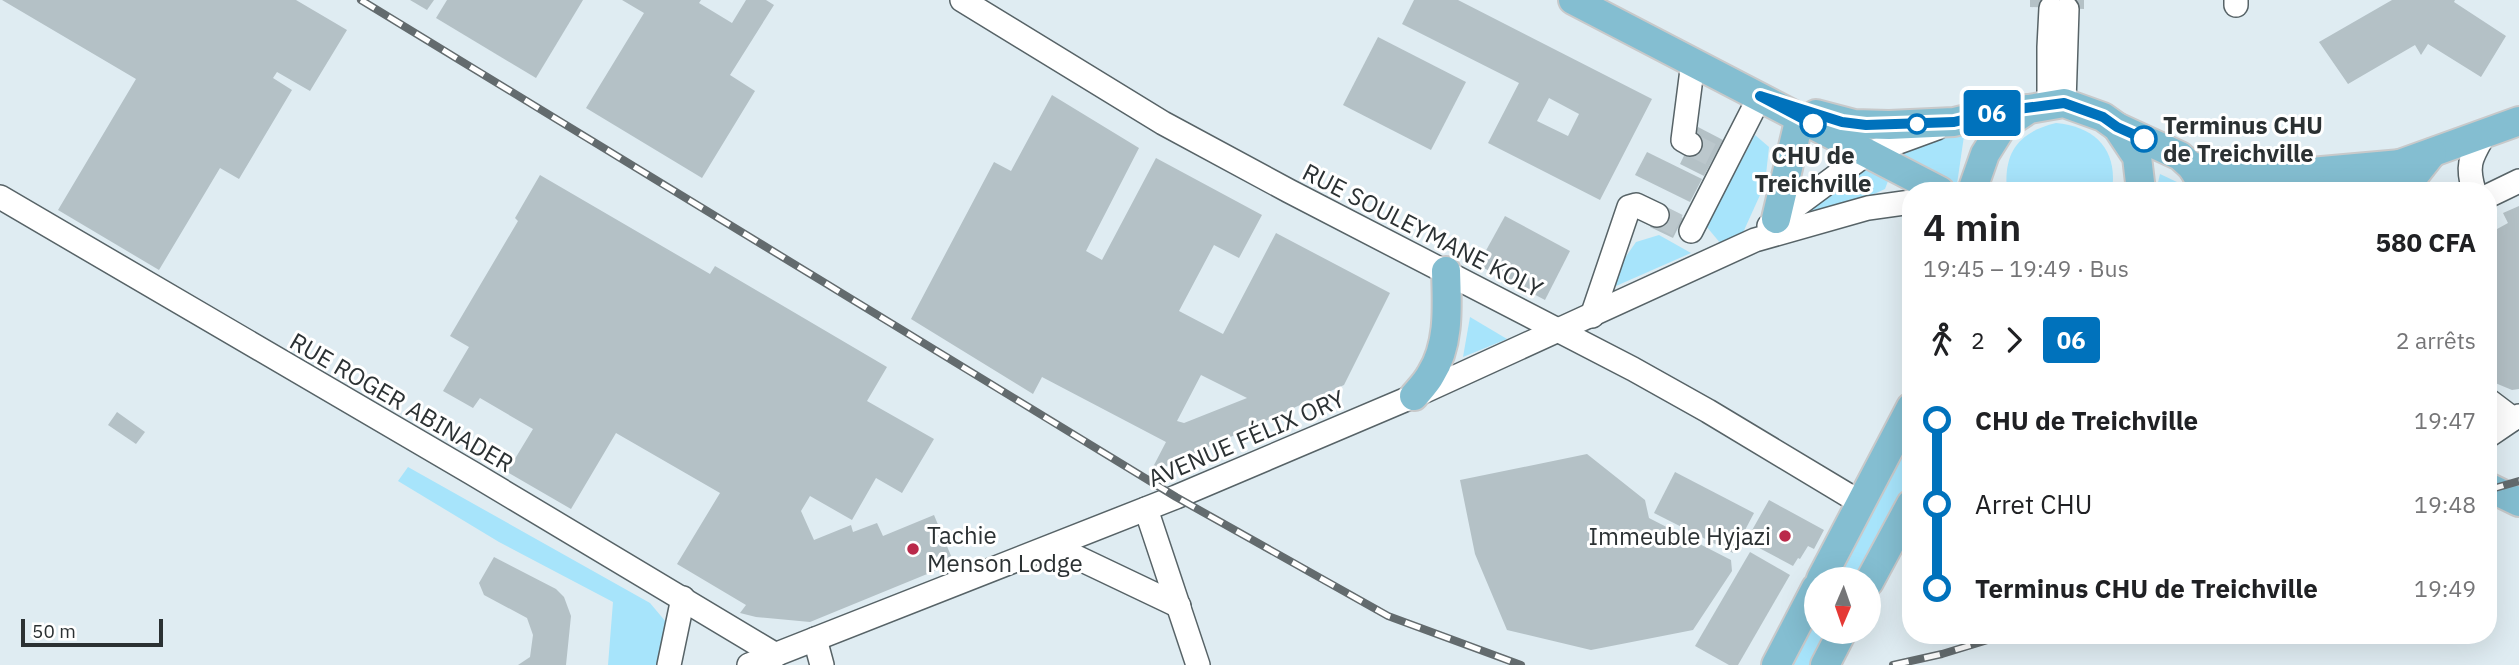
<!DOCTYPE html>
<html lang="fr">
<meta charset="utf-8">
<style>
:root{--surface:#fff;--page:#f2f2f2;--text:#202124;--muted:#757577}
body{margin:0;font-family:"IBM Plex Sans",sans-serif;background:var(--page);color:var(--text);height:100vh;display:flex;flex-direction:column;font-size:26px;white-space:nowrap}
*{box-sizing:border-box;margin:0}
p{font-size:23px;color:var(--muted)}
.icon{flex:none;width:38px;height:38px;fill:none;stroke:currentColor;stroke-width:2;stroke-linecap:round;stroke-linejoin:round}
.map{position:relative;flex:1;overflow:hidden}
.panel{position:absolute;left:1902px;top:182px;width:595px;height:462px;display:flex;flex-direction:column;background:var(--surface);border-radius:28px;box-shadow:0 7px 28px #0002}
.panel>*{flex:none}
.badge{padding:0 14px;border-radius:5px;font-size:24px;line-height:46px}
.needle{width:46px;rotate:182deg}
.buttons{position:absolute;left:1804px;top:567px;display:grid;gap:14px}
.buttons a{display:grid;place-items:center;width:77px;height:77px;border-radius:50%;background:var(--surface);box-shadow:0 7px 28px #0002;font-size:35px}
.scale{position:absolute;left:21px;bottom:18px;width:142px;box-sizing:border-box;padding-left:7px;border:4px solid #2b3133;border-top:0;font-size:19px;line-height:24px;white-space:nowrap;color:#2b3133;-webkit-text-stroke:5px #fff;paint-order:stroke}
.map>.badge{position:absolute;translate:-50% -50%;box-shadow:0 0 0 4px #fff}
.legs{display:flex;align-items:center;gap:10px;height:77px;padding:0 21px;font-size:23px}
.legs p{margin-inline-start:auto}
.summary{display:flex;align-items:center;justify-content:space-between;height:119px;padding:0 21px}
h1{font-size:38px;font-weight:600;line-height:52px}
ul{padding:0 21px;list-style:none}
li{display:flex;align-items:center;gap:24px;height:84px;font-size:26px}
li i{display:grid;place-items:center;width:10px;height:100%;margin:0 9px;background:currentColor}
li i::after{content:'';width:18px;height:18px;margin:-9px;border:5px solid;border-radius:50%;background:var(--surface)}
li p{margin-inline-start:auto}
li:first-child i{background:linear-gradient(#0000 50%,currentColor 0)}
li:last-child i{background:linear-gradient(currentColor 50%,#0000 0)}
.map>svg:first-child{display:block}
.green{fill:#a7e4fb}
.building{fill:#b4c1c6;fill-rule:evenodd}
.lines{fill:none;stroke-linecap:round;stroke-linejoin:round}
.minor-tunnel{stroke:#bbc7cc;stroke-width:23;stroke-dasharray:23 11;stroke-linecap:butt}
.minor-casing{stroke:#576367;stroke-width:26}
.major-casing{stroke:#c8c9ca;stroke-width:32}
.minor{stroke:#fff;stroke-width:23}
.major{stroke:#84bed1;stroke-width:28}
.rail-casing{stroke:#636b6e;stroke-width:8}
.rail{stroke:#fff;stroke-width:5;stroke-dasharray:16;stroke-linecap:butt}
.line-1-casing{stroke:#fff;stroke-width:16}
.line-1{stroke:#0072bc;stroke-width:10}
.stop-1-dot{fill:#fff;stroke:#0072bc;stroke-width:3.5}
.poi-dot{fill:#ba294a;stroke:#fff;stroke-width:2.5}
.labels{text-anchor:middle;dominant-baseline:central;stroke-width:6;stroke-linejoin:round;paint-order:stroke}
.stop-label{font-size:24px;font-weight:bold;fill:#2b3133;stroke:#fff;text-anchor:start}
.street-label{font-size:24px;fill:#2b3133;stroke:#fff}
.poi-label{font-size:24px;fill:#2b3133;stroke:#fff;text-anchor:start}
</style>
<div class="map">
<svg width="2519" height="665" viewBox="0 0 2519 665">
<rect width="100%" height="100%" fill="#dfecf2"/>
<g class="green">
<path d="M2056 123C2096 127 2118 150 2112 191H2007C2003 152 2019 132 2056 123Z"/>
<path d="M1965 129 1957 184 1897 152Z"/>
<path d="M1755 135 1769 147 1765 184 1741 237 1721 244 1706 226Z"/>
<path d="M1863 168 1888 181 1885 189 1804 226 1799 220Z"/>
<path d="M2160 174 2196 191H2156Z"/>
<path d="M1659 235 1691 253 1616 286 1611 278 1636 242Z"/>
<path d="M1470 317 1507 339 1463 357Z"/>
<path d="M1911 437V477L1856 579H1836Z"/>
<path d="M408 467 650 603 666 622 661 665H608L613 602 499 542 398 481Z"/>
<path d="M1816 617V632H1828L1811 665H1791Z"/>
</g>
<g class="building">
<path d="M2 0H296L347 30 310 91 277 72 273 78 292 90 239 179 220 168 159 270 58 210 136 79Z"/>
<path d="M410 0H434L427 10Z"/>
<path d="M447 0H583L536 78 436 18Z"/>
<path d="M622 0H701L699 3 732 23 746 0H766L774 5 730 75 755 91 702 178 586 108 644 13Z"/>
<path d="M1414 0H1458L1652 99 1600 200 1488 143 1519 83 1402 24ZM1549 98 1579 114 1568 136 1537 121Z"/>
<path d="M2030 0H2084V9L2030 7Z"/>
<path d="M2392 0H2455L2454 2 2506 36 2481 77 2428 44 2421 55 2415 45 2348 84 2319 42Z"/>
<path d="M1378 37 1466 82 1431 150 1343 105Z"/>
<path d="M1052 95 1139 148 1086 251 1102 260 1156 158 1262 215 1239 258 1214 245 1179 311 1223 334 1276 233 1390 293 1344 385 1158 470 1153 467 1166 442 1042 377 1033 394 911 319 994 162 1011 171ZM1201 375 1247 398 1184 423 1177 421Z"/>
<path d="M1698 127 1723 140 1704 176 1680 164Z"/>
<path d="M1647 152 1702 179 1690 202 1635 175Z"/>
<path d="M540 175 710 274 715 266 887 367 867 401 934 439 902 493 876 478 852 520 810 496 801 511 814 540 851 525 853 532 877 523 883 536 934 515 954 563 810 622 756 617 740 613 746 605 677 564 720 493 616 433 571 509 507 472 533 429 480 398 473 408 443 391 469 347 450 336 518 221 515 218Z"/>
<path d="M2519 206V389L2512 390 2488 380V234L2508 223 2503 213Z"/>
<path d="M1660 207 1683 218 1673 238 1650 227Z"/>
<path d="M1505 216 1570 251 1545 300 1478 265Z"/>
<path d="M117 412 145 432 136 444 108 425Z"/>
<path d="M1587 454 1645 500 1649 518 1731 560 1732 571 1693 630 1591 650 1507 630 1475 554 1460 480Z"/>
<path d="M1675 472 1754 513 1733 553 1654 513Z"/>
<path d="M1769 500 1824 530 1814 549 1808 546 1800 559 1798 558 1793 566 1746 541Z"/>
<path d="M1750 552 1790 575 1738 665H1729L1695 646Z"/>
<path d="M494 557 556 589 564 597 571 616 566 665H518L530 657 533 635 527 618 484 595 479 583Z"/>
</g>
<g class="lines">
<g class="minor-tunnel">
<path d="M1690 144 1714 156"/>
<path d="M1657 215 1679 226"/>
</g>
<g class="minor-casing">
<g id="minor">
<path d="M962 0 1163 123 1289 191 1633 369 1708 411 1861 503"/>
<path d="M2236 5V0"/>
<path d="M2064 103 2067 9"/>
<path d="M2049 105V47L2051 8"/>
<path d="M1690 144 1683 140 1693 62"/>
<path d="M2474 191C2466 164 2471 158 2484 135"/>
<path d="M2488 196 2519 181"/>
<path d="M0 197 472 473 776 655"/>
<path d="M1769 226 1866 154 1937 128"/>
<path d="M1691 231 1760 96"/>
<path d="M1592 316 1629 207 1636 205 1657 215"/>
<path d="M2488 400 2513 419 2519 416"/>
<path d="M2488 436 2513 419"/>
<path d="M1146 509 1198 665"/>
<path d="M1053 546 1179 606"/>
<path d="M815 639 822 665"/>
<path d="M669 665 683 598"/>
<path d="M749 665 1176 497 1414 396 1755 240 1868 208 1911 202"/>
</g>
</g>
<g class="major-casing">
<g id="major">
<path d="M1573 0 1940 191"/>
<path d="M1816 114 1854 124 1889 125 1954 122 1995 112 2029 109"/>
<path d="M2117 127 2180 156 2192 167 2207 191"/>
<path d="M2192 167 2288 174 2401 164"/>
<path d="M1972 191 1985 154 2002 127 2029 109 2064 103 2103 117 2117 127 2137 157 2141 191"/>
<path d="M2325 191 2519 121"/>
<path d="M2402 191 2432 153"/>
<path d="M1776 219 1800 117"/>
<path d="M1414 396C1420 389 1427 382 1431 374 1450 344 1447 305 1446 271"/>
<path d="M2488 487 2519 502"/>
<path d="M1821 579 1911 407"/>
<path d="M1869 582 1911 504"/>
<path d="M1776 665 1816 588"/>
<path d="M1825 665 1842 632"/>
</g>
</g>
<use href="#minor" class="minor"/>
<use href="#major" class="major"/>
<g class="rail-casing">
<g id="rail">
<path d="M361 0 1176 497 1388 616 1521 665"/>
<path d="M2488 490 2519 481"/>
<path d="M1893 665 1942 654 2004 635"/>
</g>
</g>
<use href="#rail" class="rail"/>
</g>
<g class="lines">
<g class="line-1-casing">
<path id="line-1" d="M1813 124 1760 96 1842 122 1866 125 1954 122 1995 112 2064 103 2103 117 2117 127 2144 139"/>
</g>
<use href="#line-1" class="line-1"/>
</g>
<g class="stop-1-dot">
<circle cx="1813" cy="124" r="12"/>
<circle cx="1917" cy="124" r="9"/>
<circle cx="2144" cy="139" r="12"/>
</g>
<g class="poi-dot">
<circle cx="1785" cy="536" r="7"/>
<circle cx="913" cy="549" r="7"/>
</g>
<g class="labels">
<g class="stop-label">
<text x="2163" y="125">Terminus CHU<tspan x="2163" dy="28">de Treichville</tspan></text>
<text x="1813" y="155" text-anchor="middle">CHU de<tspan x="1813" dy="28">Treichville</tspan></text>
</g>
<g class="street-label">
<text transform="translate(1423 230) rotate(27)">RUE SOULEYMANE KOLY</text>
<text transform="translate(402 402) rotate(30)">RUE ROGER ABINADER</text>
<text transform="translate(1246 438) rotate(-23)">AVENUE FÉLIX ORY</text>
</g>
<g class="poi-label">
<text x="927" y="535">Tachie<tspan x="927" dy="28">Menson Lodge</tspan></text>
<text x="1771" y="536" text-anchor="end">Immeuble Hyjazi</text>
</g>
</g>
</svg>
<div class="buttons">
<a><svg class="needle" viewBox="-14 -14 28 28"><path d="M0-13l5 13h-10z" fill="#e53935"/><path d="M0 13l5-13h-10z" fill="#757577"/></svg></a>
</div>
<div class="scale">50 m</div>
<b class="badge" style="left:1992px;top:113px;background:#0072bc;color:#fff">06</b>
<section class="panel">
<div class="summary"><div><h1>4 min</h1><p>19:45 – 19:49 · Bus</p></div><b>580 CFA</b></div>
<div class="legs"><svg class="icon" aria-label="walk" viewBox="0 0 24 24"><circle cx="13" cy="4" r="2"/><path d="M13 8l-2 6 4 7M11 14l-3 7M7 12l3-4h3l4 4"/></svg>2<svg class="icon" aria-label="forward" viewBox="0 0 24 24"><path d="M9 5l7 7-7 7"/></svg><b class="badge" style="background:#0072bc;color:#fff">06</b><p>2 arrêts</p></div>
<ul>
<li><i style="color:#0072bc"></i><b>CHU de Treichville</b><p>19:47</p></li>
<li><i style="color:#0072bc"></i><span>Arret CHU</span><p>19:48</p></li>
<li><i style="color:#0072bc"></i><b>Terminus CHU de Treichville</b><p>19:49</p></li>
</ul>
</section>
</div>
